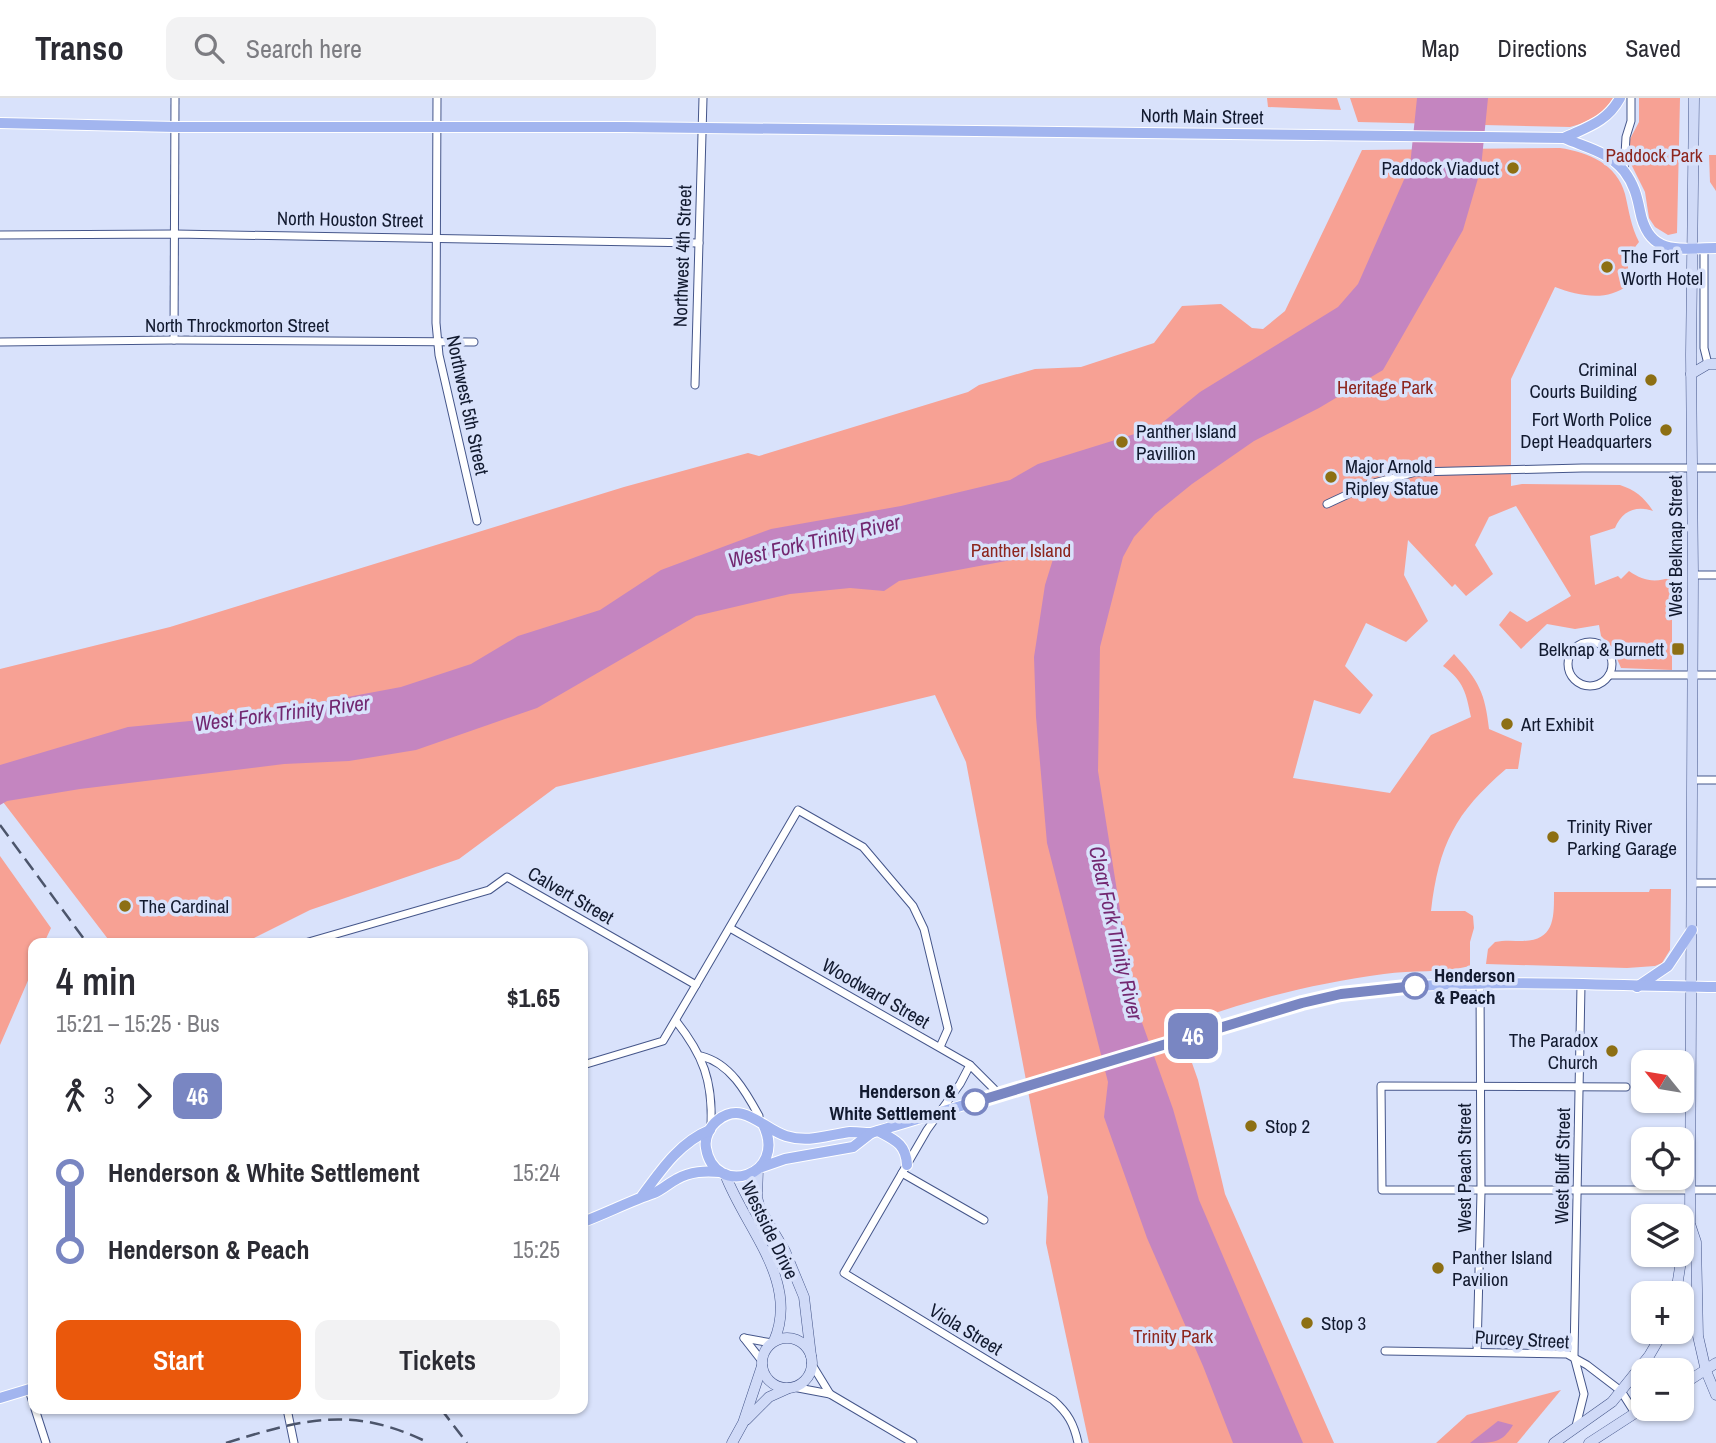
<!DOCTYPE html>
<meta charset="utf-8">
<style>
:root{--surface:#fff;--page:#f2f2f3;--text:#2b2b33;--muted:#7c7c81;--line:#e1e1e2;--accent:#ea580c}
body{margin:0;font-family:"Archivo Narrow",sans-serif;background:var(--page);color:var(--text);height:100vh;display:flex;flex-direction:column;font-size:26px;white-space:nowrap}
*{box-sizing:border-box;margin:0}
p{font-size:23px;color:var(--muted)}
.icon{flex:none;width:38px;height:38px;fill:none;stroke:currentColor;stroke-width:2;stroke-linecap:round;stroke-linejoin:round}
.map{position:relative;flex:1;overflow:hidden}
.panel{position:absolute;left:28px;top:840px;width:560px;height:476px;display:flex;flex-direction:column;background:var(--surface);border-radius:14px;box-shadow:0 2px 5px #0004}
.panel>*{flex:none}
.badge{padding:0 14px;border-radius:10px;font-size:24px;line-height:46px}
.needle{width:46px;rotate:300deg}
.tools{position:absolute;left:1631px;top:952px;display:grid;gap:14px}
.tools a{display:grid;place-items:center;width:63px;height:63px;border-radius:14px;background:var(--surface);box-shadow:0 2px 5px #0004;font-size:35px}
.map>.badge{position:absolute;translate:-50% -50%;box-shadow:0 0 0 4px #fff}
.legs{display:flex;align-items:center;gap:10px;height:77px;padding:0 28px;font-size:23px}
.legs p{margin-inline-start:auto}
.headline{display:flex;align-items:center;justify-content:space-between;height:119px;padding:0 28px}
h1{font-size:38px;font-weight:600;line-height:52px}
.action{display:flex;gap:14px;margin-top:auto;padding:14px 28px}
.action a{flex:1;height:80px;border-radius:14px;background:var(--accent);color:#fff;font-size:28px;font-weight:600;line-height:80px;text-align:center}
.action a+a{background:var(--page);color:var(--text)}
ul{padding:0 28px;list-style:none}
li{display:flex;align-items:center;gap:24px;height:77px;font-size:26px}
li i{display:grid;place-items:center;width:10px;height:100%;margin:0 9px;background:currentColor}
li i::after{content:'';width:18px;height:18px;margin:-9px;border:5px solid;border-radius:50%;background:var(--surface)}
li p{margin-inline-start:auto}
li:first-child i{background:linear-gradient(#0000 50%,currentColor 0)}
li:last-child i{background:linear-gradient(currentColor 50%,#0000 0)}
header{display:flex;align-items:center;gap:42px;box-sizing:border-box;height:98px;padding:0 35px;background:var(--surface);border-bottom:2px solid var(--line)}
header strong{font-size:33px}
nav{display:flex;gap:38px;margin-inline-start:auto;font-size:24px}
.search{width:490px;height:63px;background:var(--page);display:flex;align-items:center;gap:18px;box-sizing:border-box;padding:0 24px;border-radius:14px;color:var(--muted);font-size:26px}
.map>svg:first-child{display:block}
.green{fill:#f7a194}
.water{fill:#c485c0}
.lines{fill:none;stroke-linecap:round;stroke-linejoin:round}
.minor-casing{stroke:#45568a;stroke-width:9}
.secondary-casing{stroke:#45568a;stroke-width:11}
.primary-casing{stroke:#fff;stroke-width:12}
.minor{stroke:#fff;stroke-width:7}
.secondary{stroke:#d0daf7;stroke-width:10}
.primary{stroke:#a2b5ef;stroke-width:10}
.rail{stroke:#4c556b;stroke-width:2.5;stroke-dasharray:14 7;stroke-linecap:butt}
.line-1-casing{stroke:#fff;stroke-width:16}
.line-1{stroke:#7986c2;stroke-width:10}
.poi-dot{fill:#8d6f13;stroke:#d9e2fb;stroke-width:2.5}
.stop-1-dot{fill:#fff;stroke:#7986c2;stroke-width:3.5}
.labels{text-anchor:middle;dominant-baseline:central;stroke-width:7;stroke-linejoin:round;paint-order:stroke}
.street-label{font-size:19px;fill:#121a2f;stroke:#d9e2fb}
.park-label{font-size:19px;fill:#8d261e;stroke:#d9e2fb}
.poi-label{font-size:19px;fill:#121a2f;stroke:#d9e2fb;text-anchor:start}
.stop-label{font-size:19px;font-weight:bold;fill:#121a2f;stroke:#d9e2fb;text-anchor:start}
.water-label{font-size:21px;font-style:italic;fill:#732871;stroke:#d9e2fb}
</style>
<header>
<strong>Transo</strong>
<div class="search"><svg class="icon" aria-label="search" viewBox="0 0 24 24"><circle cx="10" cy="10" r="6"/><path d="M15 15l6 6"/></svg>Search here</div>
<nav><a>Map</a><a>Directions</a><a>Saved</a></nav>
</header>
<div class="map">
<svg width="1716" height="1345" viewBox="0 0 1716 1345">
<rect width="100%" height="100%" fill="#d9e2fb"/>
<g class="green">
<path d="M1267 0H1337L1341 12 1268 9Z"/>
<path d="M1350 0H1613C1602 17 1589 24 1570 29L1358 24Z"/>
<path d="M1639 0H1680L1677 135 1668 137 1655 129 1649 120 1645 94 1630 64V41L1639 24Z"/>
<path d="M1560 50C1588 54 1617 66 1625 96 1629 113 1631 129 1639 144L1628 158V187C1607 204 1579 198 1555 189L1511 281V388L1522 386 1620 387C1635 392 1644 399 1653 413 1636 407 1622 413 1615 430L1590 438 1595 487 1618 478 1621 481 1629 473C1643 483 1655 485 1672 479V572L1621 570 1612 549 1601 538 1599 527 1575 531 1547 526 1521 551 1499 527 1510 513 1527 524 1571 498 1516 408 1489 419 1475 447 1493 476 1466 498 1455 486 1452 489 1408 442 1404 477 1428 523 1406 544 1366 525 1345 568 1373 597 1360 616 1314 602 1293 680 1390 695 1431 637 1471 619C1466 595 1464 583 1443 568L1454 556C1479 583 1485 595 1489 631L1522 645 1518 671H1506C1455 715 1439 746 1431 813H1465L1473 818 1474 830 1470 844V868C1442 875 1412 872 1384 876 1315 885 1244 903 1179 928L1198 982 1225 1096 1334 1345H1089L1046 1145 1048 1099 966 664 935 597 556 689 459 761 310 812 244 845H111L0 700V571L170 529 624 389 748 355 759 358 968 294 979 287 1035 271 1081 269 1154 245 1182 208 1221 206 1252 230 1263 231 1285 213 1362 52Z"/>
<path d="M1709 57H1716V93L1710 84Z"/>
<path d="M0 758 51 830 44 845H33V871L0 947Z"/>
<path d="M1650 791H1671L1670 852 1662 865 1655 868 1627 870 1486 866 1488 851 1495 844C1504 842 1514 843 1523 843 1555 842 1554 819 1554 794H1649Z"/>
<path d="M1561 1292 1517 1345H1436L1467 1317Z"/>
</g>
<g class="water">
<path d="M1417 0H1488L1481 70 1463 132 1383 272 1319 310 1254 343 1192 386 1155 416 1134 439 1123 459 1100 549 1098 673 1123 831 1140 919 1173 1011 1199 1102 1303 1345H1233L1203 1268 1147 1140 1104 1019 1108 984 1047 745 1036 619 1034 559 1045 487 1054 458 1039 452 1027 459 899 483 884 493 850 490 790 496 696 518 537 610 416 652 349 663 284 666 80 691 7 703 0 707V667L128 629 252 617 401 589 471 566 518 538 600 512 661 472 771 431 901 408 1010 382 1038 366 1157 329 1200 294 1338 209 1358 186 1410 68Z"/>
<path d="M1498 1323 1513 1327C1502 1345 1494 1345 1470 1345Z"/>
</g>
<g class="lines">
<g class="minor-casing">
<g id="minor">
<path d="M437 0 436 225 439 257 477 423"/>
<path d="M1624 74 1626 39 1631 23V0"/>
<path d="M0 137 175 136 699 145"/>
<path d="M1704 150V250L1708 266"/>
<path d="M174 242 175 0"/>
<path d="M0 244 174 242 474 244"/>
<path d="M695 287 703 0"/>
<path d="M1327 406 1370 386 1416 374 1582 370H1716"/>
<path d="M1693 477H1716"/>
<circle cx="1590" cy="566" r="22"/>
<path d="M1609 577H1716"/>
<path d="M1692 682H1716"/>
<path d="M1692 785H1716"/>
<path d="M730 830 970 967 999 996"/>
<path d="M305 845 489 792 507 779 696 887 663 943 583 967"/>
<path d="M696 887 798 712 863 749 913 808 924 831 948 931 940 949"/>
<path d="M676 923C703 957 713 983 711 1027"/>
<path d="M701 958C730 965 746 994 759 1018V1023"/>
<path d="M970 967 960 986 927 1032 844 1175 1053 1302C1068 1315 1074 1326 1078 1345"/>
<path d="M1626 989 1381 988 1382 1092H1716"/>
<path d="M902 1075 984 1122"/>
<path d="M744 1240 762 1263"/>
<path d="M744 1240 772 1245"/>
<path d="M1385 1253 1567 1256 1587 1267 1621 1293 1635 1315"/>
<path d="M1477 1254 1481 1094 1480 886"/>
<path d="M811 1265 830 1296"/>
<path d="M793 1289 830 1296 913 1345"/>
<path d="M29 1292 33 1305"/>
<path d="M35 1311 46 1345"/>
<path d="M287 1311 294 1345"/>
<path d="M1576 1328 1584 1296 1574 1258 1581 887"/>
</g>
</g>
<g class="secondary-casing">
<g id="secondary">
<path d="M1694 0 1691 257 1693 477 1690 1126 1696 1144 1698 1238 1706 1273 1716 1297"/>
<path d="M1691 276 1708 266H1716"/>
<path d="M758 1071 757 1099 760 1111 785 1153 804 1199 811 1258"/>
<path d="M725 1076C745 1130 800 1183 774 1243"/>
<path d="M1676 1195 1683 1150 1690 1127"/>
<circle cx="787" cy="1265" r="25"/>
<path d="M1682 1287 1716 1265"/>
<path d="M746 1322 769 1299 789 1290"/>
<path d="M732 1345 743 1325 762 1268"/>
<path d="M1554 1345 1612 1304 1649 1258 1663 1234"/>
<path d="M1589 1345 1643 1310"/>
</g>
</g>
<g class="primary-casing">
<g id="primary">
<path d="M0 25 175 29H625L1564 40C1587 50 1607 53 1624 73 1634 86 1637 98 1640 113 1649 159 1679 150 1716 150"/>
<path d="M1564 40C1587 29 1607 24 1620 0"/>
<path d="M1637 889 1668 868 1692 832"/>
<path d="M763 1026C789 1079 714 1100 706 1050 704 1040 710 1028 718 1022 743 1002 763 1031 786 1038 809 1045 827 1037 850 1034 856 1034 864 1035 871 1035L1302 905C1437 874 1579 888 1716 889"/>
<path d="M878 1033C895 1042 906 1046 907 1067"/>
<path d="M762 1069 785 1061 853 1049 871 1035"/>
<path d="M642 1098C661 1072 680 1044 710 1032"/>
<path d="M583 1124C607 1115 630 1103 654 1095 662 1092 669 1085 677 1081 691 1073 705 1073 720 1074"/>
<path d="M0 1300 33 1290"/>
</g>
</g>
<use href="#minor" class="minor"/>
<use href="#secondary" class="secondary"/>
<use href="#primary" class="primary"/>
<g class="rail">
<path d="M0 727 87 845"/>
<path d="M441 1311 467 1345"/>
<path d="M226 1345C303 1321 353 1307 429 1345"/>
</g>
</g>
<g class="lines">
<g class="line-1-casing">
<path id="line-1" d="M975 1004 1302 905 1341 896 1415 888"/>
</g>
<use href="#line-1" class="line-1"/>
</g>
<g class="poi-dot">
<circle cx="1513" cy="70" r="7"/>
<circle cx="1607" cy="169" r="7"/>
<circle cx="1651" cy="282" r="7"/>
<circle cx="1666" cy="332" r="7"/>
<circle cx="1122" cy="344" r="7"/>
<circle cx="1331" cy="379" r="7"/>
<rect x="1671" y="544" width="14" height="14" rx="3.5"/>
<circle cx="1507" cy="626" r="7"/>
<circle cx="1553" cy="739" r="7"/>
<circle cx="125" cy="808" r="7"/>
<circle cx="1612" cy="953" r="7"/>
<circle cx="1251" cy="1028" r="7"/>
<circle cx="1438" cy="1170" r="7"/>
<circle cx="1307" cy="1225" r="7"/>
</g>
<g class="stop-1-dot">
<circle cx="1415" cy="888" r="12"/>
<circle cx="975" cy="1004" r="12"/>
</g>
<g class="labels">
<g class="street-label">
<text transform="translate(1202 18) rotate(1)">North Main Street</text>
<text transform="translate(350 121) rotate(1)">North Houston Street</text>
<text transform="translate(682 158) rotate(-88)">Northwest 4th Street</text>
<text x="237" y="227">North Throckmorton Street</text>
<text transform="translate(468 307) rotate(78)">Northwest 5th Street</text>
<text transform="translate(1675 448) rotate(-90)">West Belknap Street</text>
<text transform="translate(571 797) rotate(30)">Calvert Street</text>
<text transform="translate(876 895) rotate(30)">Woodward Street</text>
<text transform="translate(1562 1068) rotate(-89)">West Bluff Street</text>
<text transform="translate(1464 1070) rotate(-90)">West Peach Street</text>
<text transform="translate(770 1132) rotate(64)">Westside Drive</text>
<text transform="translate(966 1231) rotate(31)">Viola Street</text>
<text transform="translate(1522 1241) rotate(3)">Purcey Street</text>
</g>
<g class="park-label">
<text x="1654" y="57">Paddock Park</text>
<text x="1385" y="289">Heritage Park</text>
<text x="1021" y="452">Panther Island</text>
<text x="1173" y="1238">Trinity Park</text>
</g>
<g class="poi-label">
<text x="1499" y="70" text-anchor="end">Paddock Viaduct</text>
<text x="1621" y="158">The Fort<tspan x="1621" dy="22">Worth Hotel</tspan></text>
<text x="1637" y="271" text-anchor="end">Criminal<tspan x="1637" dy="22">Courts Building</tspan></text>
<text x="1652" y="321" text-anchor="end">Fort Worth Police<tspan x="1652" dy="22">Dept Headquarters</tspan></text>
<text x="1136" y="333">Panther Island<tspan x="1136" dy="22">Pavillion</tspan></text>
<text x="1345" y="368">Major Arnold<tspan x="1345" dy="22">Ripley Statue</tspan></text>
<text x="1664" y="551" text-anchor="end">Belknap &amp; Burnett</text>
<text x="1521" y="626">Art Exhibit</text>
<text x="1567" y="728">Trinity River<tspan x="1567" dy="22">Parking Garage</tspan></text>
<text x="139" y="808">The Cardinal</text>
<text x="1598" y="942" text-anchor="end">The Paradox<tspan x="1598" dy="22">Church</tspan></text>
<text x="1265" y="1028">Stop 2</text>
<text x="1452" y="1159">Panther Island<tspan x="1452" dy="22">Pavilion</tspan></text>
<text x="1321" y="1225">Stop 3</text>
</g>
<g class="stop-label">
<text x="1434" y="877">Henderson<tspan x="1434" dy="22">&amp; Peach</tspan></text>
<text x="956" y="993" text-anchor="end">Henderson &amp;<tspan x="956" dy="22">White Settlement</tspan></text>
</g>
<g class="water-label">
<text transform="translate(814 443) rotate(-13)">West Fork Trinity River</text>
<text transform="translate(282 615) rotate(-7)">West Fork Trinity River</text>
<text transform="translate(1116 835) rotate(77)">Clear Fork Trinity River</text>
</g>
</g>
</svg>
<div class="tools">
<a><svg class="needle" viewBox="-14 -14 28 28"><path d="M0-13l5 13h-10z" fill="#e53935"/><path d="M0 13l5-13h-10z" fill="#7c7c81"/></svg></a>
<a><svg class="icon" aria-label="locate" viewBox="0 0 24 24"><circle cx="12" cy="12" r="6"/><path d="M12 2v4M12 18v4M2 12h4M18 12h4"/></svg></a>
<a><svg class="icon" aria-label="layers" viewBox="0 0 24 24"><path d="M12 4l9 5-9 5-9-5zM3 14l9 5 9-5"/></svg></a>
<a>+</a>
<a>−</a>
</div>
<b class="badge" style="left:1193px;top:938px;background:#7986c2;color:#fff">46</b>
<section class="panel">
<div class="headline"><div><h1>4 min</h1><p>15:21 – 15:25 · Bus</p></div><b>$1.65</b></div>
<div class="legs"><svg class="icon" aria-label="walk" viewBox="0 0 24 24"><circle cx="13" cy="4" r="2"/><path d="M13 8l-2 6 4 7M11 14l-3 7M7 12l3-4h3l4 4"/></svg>3<svg class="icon" aria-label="forward" viewBox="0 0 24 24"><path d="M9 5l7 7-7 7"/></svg><b class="badge" style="background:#7986c2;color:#fff">46</b></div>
<ul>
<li><i style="color:#7986c2"></i><b>Henderson &amp; White Settlement</b><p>15:24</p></li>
<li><i style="color:#7986c2"></i><b>Henderson &amp; Peach</b><p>15:25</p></li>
</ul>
<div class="action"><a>Start</a><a>Tickets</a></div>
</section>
</div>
